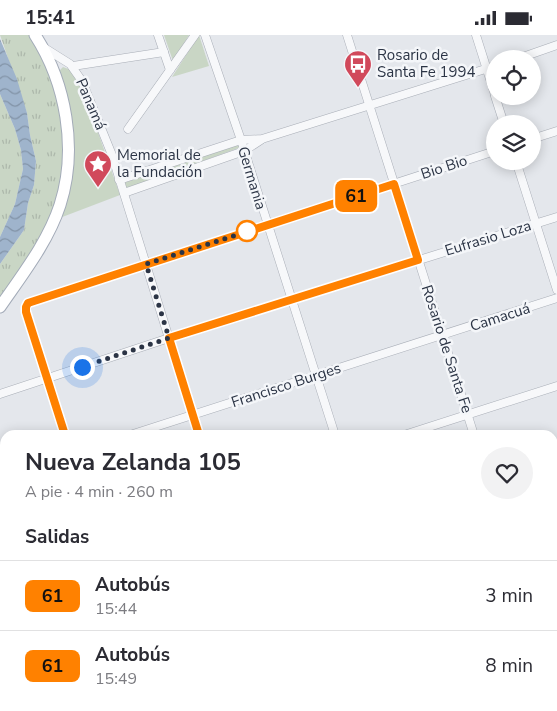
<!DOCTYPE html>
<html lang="es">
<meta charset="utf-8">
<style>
:root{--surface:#fff;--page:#f2f2f3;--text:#2b2b33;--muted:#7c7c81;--line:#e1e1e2}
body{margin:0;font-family:"Nunito Sans",sans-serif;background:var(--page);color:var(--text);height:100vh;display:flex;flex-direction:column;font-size:19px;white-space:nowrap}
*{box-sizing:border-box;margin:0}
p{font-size:16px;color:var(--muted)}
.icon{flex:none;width:28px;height:28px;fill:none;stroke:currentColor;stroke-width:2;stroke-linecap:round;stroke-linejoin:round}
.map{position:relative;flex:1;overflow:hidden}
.drawer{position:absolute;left:0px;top:395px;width:558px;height:281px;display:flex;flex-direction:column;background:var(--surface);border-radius:15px 15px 0 0;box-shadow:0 2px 12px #0003}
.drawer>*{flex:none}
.badge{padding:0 10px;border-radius:8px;font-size:18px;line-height:32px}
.buttons{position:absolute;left:486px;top:15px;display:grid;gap:10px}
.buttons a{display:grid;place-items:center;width:55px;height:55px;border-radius:50%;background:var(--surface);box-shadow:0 2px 12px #0003;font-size:25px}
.you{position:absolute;width:25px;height:25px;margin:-12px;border:4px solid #fff;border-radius:50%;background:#1a73e8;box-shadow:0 0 0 8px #1a73e833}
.map>.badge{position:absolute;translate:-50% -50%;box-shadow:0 0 0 2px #fff}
h2{padding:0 25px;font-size:19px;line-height:45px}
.round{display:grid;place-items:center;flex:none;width:52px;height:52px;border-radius:26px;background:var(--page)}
.overview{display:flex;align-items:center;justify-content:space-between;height:85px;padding:0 25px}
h1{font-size:24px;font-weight:700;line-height:38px}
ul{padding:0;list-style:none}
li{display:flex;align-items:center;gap:15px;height:70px;padding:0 25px;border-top:1px solid var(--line)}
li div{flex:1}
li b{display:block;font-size:19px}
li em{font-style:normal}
li .badge{min-width:55px;font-weight:700;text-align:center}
.status{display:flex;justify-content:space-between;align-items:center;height:35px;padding:0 25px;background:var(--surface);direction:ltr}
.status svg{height:14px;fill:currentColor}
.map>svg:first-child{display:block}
.grass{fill:url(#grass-tufts)}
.park{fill:#c9d6c5}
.water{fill:url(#water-waves)}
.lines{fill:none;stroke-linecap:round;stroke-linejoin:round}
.minor-casing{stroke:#a9aeb7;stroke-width:9}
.primary-casing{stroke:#a3abb8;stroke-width:13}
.minor{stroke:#f7f8fa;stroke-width:8}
.primary{stroke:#fff;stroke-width:11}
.line-casing{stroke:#fff;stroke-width:11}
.line{stroke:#ff8100;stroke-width:8}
.walk{stroke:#2b3445;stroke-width:5;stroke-dasharray:0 9}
.stop-dot{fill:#fff;stroke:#ff8100;stroke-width:2.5}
.labels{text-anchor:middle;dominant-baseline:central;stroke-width:5;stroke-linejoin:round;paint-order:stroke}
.poi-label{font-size:15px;fill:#2b3445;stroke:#f4f6f9;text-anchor:start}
.street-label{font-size:15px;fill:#2b3445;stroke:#f4f6f9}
</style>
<div class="status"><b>15:41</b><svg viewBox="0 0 49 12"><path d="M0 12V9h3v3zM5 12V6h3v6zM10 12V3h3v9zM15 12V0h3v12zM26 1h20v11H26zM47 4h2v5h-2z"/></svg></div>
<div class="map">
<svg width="557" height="676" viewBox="0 0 557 676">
<defs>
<pattern id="grass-tufts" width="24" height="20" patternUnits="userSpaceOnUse" patternTransform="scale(1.25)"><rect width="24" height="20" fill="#c9d6c5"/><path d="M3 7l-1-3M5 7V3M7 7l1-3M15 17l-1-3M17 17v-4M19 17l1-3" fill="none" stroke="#adb8ab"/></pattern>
<pattern id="water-waves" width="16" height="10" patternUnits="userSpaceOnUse" patternTransform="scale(1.25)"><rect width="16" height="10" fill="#9fb4cc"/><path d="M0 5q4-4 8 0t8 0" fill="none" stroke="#8293a7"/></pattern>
</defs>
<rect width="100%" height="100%" fill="#e4e7ec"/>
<g class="grass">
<path d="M0 0H35L43 12 67 92 60 169 0 272V229L24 195 28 168 34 150 36 126 30 100 27 78Z"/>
<path d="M0 59 15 94 21 115 23 134 15 169 0 202Z"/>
</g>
<g class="park">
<path d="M164 0H189L173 26Z"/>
<path d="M199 0 209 31 172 42Z"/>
<path d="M63 32 71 35 77 43 87 66 120 160 57 184 66 155 59 36Z"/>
<path d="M239 107 241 112 126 154 124 148Z"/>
</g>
<path class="water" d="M0 4 17 44 27 78 30 100 36 126 34 150 28 168 24 195 0 229V202L15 169 23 134 21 115 15 94 0 59Z"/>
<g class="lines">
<g class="minor-casing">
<g id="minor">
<path d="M158 0 170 35"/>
<path d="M205 0 241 105 335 400"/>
<path d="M347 0 474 400"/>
<path d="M476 0 495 60"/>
<path d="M43 12 70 29 82 46 112 120 199 400"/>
<path d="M517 24 557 10"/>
<path d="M73 31 164 17"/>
<path d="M495 61 504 89"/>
<path d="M128 94 195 0"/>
<path d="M532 104 557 96"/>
<path d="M516 126 557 255"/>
<path d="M119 145 241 105 262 104 495 31"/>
<path d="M124 158 244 116 261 105"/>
<path d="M0 359 169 303 557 182"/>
<path d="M65 400 26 277 29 267 495 116"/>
<path d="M130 400 557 263"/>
<path d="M404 400 557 351"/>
<path d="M552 441 557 440"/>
<path d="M0 442 5 441"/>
<path d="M0 529 5 527"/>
<path d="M552 538 557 536"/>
<path d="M0 621 5 636"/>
<path d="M552 632 557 631"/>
<path d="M552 644 557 658"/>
<path d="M16 671 18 676"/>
<path d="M150 671 152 676"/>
<path d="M285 671 286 676"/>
<path d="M372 671 373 676"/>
<path d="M120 676 135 671"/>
<path d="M417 676 432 671"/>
</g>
</g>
<g class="primary-casing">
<path id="primary" d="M0 272C22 240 48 207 60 170 78 114 66 48 35 0"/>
</g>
<use href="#minor" class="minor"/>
<use href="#primary" class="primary"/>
</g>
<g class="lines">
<g class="line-casing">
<path id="line" d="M65 400 26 277V272L28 268 394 149 418 225 169 303 199 400"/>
</g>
<use href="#line" class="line"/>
<path class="walk" d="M82 332 169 303 146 229 249 196H247"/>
</g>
<defs>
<g id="bus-pin" transform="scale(1.4375)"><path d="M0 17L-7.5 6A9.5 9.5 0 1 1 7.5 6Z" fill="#d1495b" stroke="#f4f6f9"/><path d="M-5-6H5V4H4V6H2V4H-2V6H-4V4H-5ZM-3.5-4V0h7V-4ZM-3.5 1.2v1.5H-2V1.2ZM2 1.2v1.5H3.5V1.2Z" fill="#fff"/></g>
<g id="sight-pin" transform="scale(1.4375)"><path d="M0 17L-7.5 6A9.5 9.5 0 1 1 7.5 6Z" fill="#d1495b" stroke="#f4f6f9"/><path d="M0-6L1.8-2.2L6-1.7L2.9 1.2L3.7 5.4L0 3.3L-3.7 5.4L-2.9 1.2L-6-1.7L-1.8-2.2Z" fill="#fff"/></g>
</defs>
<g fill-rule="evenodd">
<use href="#bus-pin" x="358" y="29"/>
<use href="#sight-pin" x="98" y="129"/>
</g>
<circle class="stop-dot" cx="247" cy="196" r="10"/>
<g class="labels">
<g class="poi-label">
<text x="377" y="20">Rosario de<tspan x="377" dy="17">Santa Fe 1994</tspan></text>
<text x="117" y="120">Memorial de<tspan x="117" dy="17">la Fundación</tspan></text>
</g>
<g class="street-label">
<text transform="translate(91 69) rotate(67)">Panamá</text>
<text transform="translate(444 132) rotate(-18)">Bio Bio</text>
<text transform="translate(252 143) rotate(73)">Germania</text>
<text transform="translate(488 203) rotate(-17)">Eufrasio Loza</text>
<text transform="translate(500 282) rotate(-18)">Camacuá</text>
<text transform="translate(447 314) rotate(72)">Rosario de Santa Fe</text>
<text transform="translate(286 350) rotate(-18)">Francisco Burges</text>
</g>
</g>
</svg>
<div class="buttons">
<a><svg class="icon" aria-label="locate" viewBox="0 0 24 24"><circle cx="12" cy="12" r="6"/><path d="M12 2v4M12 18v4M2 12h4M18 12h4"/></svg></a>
<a><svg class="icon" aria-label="layers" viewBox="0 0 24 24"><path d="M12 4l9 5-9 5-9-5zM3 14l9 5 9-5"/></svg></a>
</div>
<div class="you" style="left:82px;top:332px"></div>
<b class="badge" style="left:356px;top:161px;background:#ff8100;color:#111">61</b>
<section class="drawer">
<div class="overview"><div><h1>Nueva Zelanda 105</h1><p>A pie · 4 min · 260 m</p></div><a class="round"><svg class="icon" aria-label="heart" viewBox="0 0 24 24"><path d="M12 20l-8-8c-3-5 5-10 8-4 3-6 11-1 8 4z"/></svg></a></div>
<h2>Salidas</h2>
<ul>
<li><span class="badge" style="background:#ff8100;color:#111">61</span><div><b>Autobús</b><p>15:44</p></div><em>3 min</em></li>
<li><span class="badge" style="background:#ff8100;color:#111">61</span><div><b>Autobús</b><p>15:49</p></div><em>8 min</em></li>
</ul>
</section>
</div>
